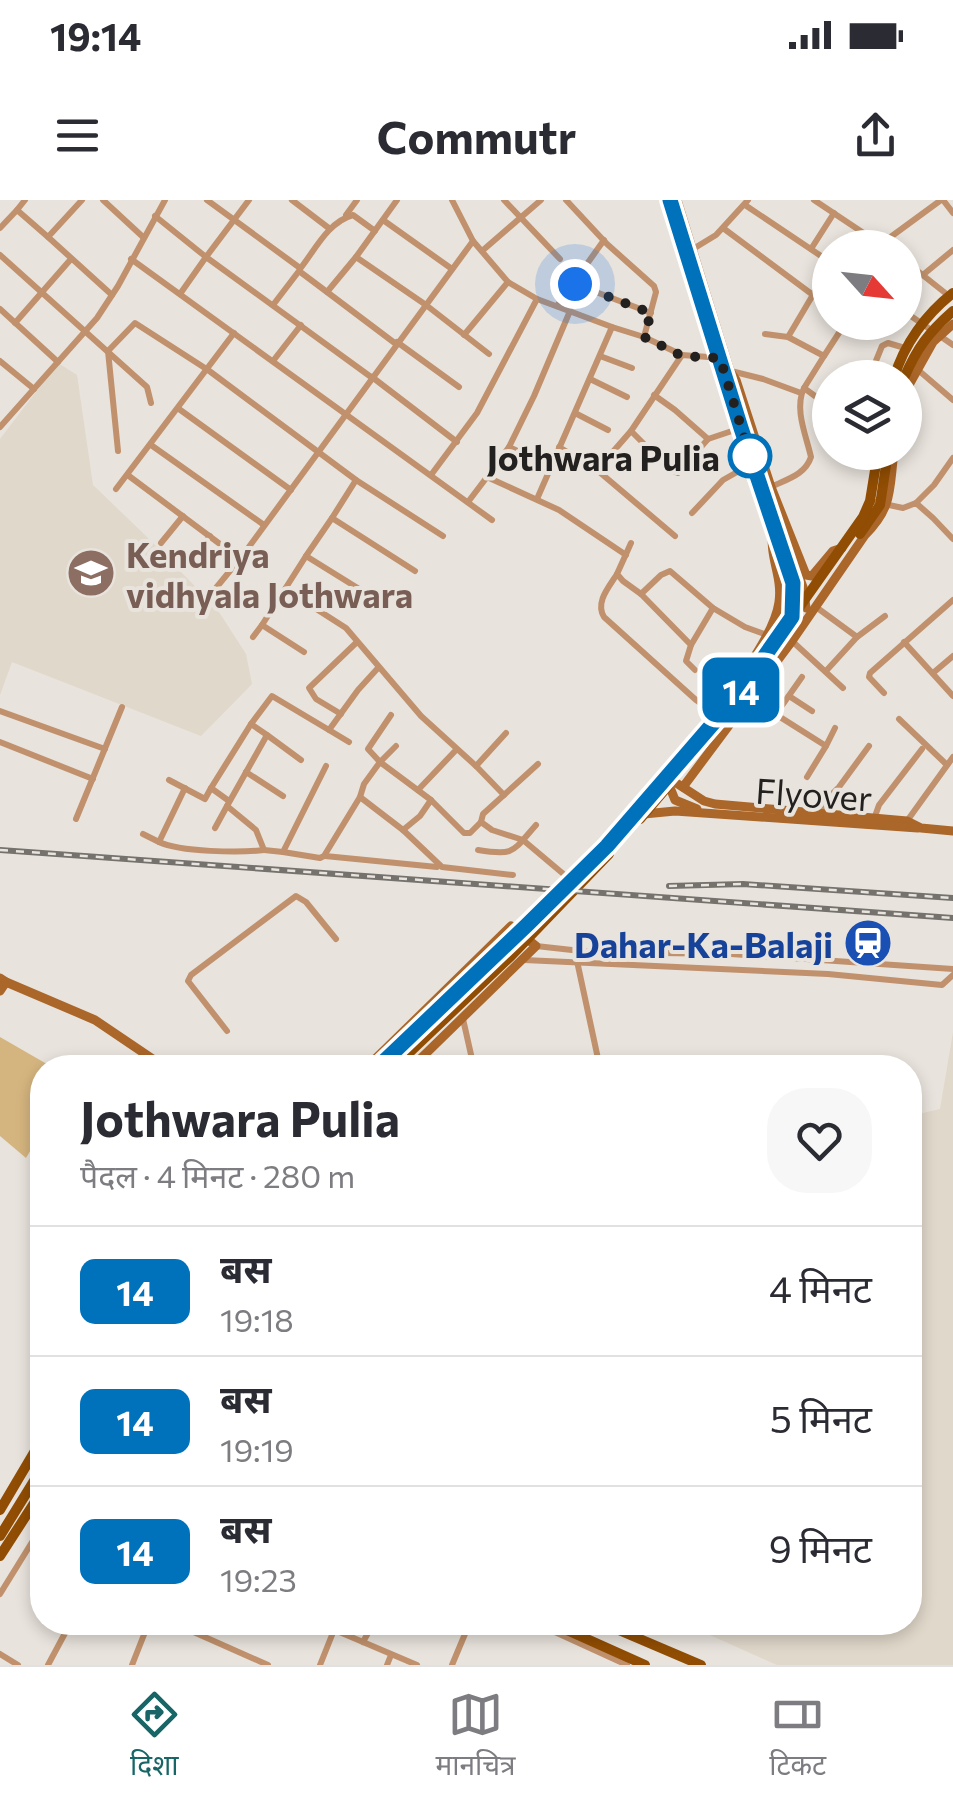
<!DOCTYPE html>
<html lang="hi">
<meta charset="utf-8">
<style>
:root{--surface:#fff;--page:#f7f7f7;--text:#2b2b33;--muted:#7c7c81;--line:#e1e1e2;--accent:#176566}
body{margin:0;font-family:Commissioner,"Noto Sans Devanagari",sans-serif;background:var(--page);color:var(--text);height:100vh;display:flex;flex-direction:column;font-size:38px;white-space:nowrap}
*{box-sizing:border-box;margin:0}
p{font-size:32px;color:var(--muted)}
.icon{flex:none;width:55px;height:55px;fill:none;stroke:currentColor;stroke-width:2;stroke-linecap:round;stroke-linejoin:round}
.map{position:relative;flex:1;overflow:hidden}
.sheet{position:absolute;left:30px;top:855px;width:892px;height:580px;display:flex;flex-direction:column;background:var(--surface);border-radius:40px;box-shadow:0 5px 15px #0003}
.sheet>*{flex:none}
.badge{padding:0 20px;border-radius:15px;font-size:35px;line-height:65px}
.needle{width:65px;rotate:117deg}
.fabs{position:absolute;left:812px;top:30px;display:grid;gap:20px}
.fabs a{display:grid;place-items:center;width:110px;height:110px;border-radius:50%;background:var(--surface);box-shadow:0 5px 15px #0003;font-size:50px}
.you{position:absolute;width:50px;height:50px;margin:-25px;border:8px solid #fff;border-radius:50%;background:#1a73e8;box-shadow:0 0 0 15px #1a73e833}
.map>.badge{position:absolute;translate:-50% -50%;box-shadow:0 0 0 5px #fff}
.round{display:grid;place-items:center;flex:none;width:105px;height:105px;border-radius:40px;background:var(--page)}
.head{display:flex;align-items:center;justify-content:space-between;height:170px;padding:0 50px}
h1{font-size:48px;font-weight:700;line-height:75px}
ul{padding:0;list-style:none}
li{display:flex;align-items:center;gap:30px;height:130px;padding:0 50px;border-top:2px solid var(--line)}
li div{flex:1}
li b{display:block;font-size:38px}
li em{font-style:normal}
li .badge{min-width:110px;font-weight:700;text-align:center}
.status{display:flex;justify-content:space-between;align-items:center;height:70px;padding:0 50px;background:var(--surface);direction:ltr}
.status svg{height:28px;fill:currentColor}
header{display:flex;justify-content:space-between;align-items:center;height:130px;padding:0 50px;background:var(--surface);font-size:45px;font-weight:700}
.tabs{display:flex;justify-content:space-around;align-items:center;height:140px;border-top:2px solid var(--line);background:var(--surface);font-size:28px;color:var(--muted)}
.tabs a{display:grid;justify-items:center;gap:5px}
.tabs .current{color:var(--accent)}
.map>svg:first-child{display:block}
.built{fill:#e0d8ca}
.green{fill:#d5b57f}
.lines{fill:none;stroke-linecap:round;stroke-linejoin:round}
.street{stroke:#c0916c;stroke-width:6}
.secondary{stroke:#ab6629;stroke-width:9}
.primary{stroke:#904d03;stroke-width:10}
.rail-casing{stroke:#75726e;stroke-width:6}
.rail{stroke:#e8e3dc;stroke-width:2.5;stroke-dasharray:8;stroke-linecap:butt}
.line-casing{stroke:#fff;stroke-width:22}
.line{stroke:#0072bc;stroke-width:15}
.walk{stroke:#23211f;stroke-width:10;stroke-dasharray:0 18}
.stop-dot{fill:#fff;stroke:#0072bc;stroke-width:5}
.labels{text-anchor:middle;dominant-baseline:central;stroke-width:8;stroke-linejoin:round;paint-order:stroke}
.stop-label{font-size:35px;font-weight:bold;fill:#23211f;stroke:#e8e3dc;text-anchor:end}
.education-label{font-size:35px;font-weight:bold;fill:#785e54;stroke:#e8e3dc;text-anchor:start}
.street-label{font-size:35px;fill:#23211f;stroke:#e8e3dc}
.transit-label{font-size:35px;font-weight:bold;fill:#164399;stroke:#e8e3dc;text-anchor:end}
</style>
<div class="status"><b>19:14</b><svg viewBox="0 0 49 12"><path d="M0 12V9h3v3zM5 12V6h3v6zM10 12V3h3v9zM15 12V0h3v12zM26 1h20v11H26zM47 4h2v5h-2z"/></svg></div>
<header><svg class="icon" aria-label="menu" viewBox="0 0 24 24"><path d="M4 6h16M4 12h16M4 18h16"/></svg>Commutr<svg class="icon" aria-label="share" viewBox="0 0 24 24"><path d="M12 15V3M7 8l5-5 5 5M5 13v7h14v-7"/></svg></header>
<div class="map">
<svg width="953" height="1465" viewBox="0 0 953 1465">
<rect width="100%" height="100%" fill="#e8e3dc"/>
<g class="built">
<path d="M58 163 77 175 93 285 147 337 217 409 246 454 252 484 201 536 12 462 0 495V239Z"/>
<path d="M953 832V1465H777L683 1423 910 1422V916L940 909Z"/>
</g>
<path class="green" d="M0 837 52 867 42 868V931L26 958 0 936Z"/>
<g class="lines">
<g class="street">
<path d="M25 0 17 10 48 37"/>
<path d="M82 0 48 37 112 95"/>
<path d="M103 0 143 37"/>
<path d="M207 0 300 68"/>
<path d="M292 0 330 29"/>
<path d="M397 0 356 57 426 105 489 154"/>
<path d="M452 0 473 41"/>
<path d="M504 0 560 59"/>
<path d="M566 0 607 44 654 86 656 92 644 137"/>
<path d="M814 0 886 48"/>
<path d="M943 0 953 13"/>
<path d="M745 5 830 62"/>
<path d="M346 15 357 0"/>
<path d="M155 16 206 57 249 0"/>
<path d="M383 20 452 69"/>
<path d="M0 28 17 10"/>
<path d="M723 28 813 95"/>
<path d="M881 44 941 0"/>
<path d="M693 49 716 35 748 0"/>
<path d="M811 49 834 13"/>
<path d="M482 51 541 0"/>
<path d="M0 55 147 187 151 203"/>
<path d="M356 57 327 92 396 144"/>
<path d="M131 59 492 320"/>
<path d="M905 61 949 96"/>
<path d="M830 66 788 137 824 156 846 122"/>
<path d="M300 69C315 50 328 22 353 15L375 31"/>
<path d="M924 74 953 50"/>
<path d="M575 84 651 113"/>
<path d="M180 94 206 57 371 177"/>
<path d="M273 105 299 71 327 92"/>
<path d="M557 106 604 40"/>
<path d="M0 109 58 162"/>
<path d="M905 112 953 145"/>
<path d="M15 123 71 59"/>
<path d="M765 134 788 137"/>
<path d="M464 135 508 82 537 99"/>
<path d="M397 142 459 187"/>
<path d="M600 156 632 168"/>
<path d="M824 156 804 188 830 207"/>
<path d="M0 161 34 189"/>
<path d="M273 161 301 125"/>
<path d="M917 169 953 200"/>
<path d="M731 171 763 179 801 193"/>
<path d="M372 177 457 242"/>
<path d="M869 178 882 146 888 143 905 148"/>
<path d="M590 179 627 197"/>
<path d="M654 195 675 210 708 239"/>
<path d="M179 209 291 290"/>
<path d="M575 213 608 230"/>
<path d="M0 227 97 118 118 86 165 0"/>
<path d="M631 231 669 269 678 273 708 239 741 228"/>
<path d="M151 245 264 325"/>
<path d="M509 247 534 196 570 111"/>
<path d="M559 247 597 270 675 336"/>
<path d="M118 251 108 151 135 123 208 170 356 280 443 336"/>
<path d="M551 267 509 247 487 277 559 310 626 355"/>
<path d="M597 270 631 231 682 155 721 158"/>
<path d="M431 275 477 213 537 99 612 127"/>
<path d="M129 276 240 359"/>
<path d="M771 287C787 279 805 275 811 257 806 235 794 209 804 188"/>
<path d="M116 289 234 133"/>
<path d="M537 299 612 127 644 137 682 155"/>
<path d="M870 301 903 308 916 303 933 318 953 339"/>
<path d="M468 302 487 277"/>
<path d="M916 303 934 285 953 258"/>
<path d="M692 313 723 280 753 263"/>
<path d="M332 318 356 280"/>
<path d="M161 343 183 316"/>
<path d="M631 343 617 374 623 381 641 394 661 375 670 371 713 408 745 427 767 435"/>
<path d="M306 356 332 318 415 371"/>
<path d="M189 366 210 336"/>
<path d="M617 374C609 387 595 402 604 417L696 500 718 515"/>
<path d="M285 389 306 356 385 405"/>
<path d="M211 394 243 355 473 41 508 82"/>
<path d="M641 394 691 445 686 461 695 470"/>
<path d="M816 407 857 437 885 416"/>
<path d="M253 437 262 425"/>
<path d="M792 441 843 488"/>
<path d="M904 442 953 496"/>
<path d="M691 445 713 408"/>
<path d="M304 452 262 425 285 389 346 428 421 516 476 566"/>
<path d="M826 471 857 437"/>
<path d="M933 473 953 456"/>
<path d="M884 493 869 477 870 473 953 400"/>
<path d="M789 496 812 511"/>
<path d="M750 498 826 546 807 577"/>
<path d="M0 511 105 549"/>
<path d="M341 514 316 499 309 488 357 442"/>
<path d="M776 514 802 477"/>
<path d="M391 515 368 549 380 562 396 546"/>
<path d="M899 519 947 565"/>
<path d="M267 535 251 524 272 496 329 530"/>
<path d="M0 542 93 579"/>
<path d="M349 542 329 530 358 490 378 468"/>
<path d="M826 546 835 528"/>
<path d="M538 564 483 614 481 622 492 630 523 640 567 677 621 623"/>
<path d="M326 566 283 652 320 658 324 656 360 597 364 584 380 562 431 600"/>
<path d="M246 572 283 596"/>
<path d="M169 580 205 599 211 588"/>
<path d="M185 588 159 642C180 652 240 653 264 650"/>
<path d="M418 590 456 550"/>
<path d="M504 595 476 566 506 533"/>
<path d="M360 597 403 630 442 667 513 675"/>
<path d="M229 601 211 588 251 524"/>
<path d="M821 613 823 603 839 587 869 546"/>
<path d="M76 619 122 507"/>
<path d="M874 619 879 605 922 549"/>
<path d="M907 621 953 557"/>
<path d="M215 628 227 606"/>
<path d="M403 630 420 616 431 600 464 633H470L481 622"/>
<path d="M143 634 159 642"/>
<path d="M478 650C515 656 512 652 536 625"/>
<path d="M283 652 264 650 256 630 227 606 267 535 301 560"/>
<path d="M325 656 437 667"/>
<path d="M536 746 590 752 731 754 953 769"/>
<path d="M524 760 828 774 942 785 953 775"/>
<path d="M577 761 600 868"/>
<path d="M463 819 474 868"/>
<path d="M227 831 188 781 191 775 296 696 306 702 336 739"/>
<path d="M0 1394 42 1326"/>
<path d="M171 1422 268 1465"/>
<path d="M316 1422 417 1465"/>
<path d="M533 1422 627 1465"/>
<path d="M363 1442 374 1422"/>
<path d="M0 1454 18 1465"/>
<path d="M48 1465 71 1422"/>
<path d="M132 1465 149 1422"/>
<path d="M320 1465 334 1430"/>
<path d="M387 1465 391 1455"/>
<path d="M452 1465 470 1422"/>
</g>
<g class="secondary">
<path d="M670 0 741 228 793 383 792 417"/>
<path d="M677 0 730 171 736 180 771 287 806 375 812 376 833 351 842 348"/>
<path d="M905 192 933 142 953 124"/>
<path d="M778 320 803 387 806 408"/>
<path d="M681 553C709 518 773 445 779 402 783 374 767 356 774 325"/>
<path d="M665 573 664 575 704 601 715 604 907 621 921 628 953 631"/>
<path d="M669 585 675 600 697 609"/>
<path d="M683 587 792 441 865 335C893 307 889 290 894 252"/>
<path d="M644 614 675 611 918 628"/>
<path d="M0 778 6 782 0 791"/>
<path d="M6 782 95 820 166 868"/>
<path d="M366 868 511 726 536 746 411 868"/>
</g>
<g class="primary">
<path d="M894 178C904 144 926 114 953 93"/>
<path d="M904 178C917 148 928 133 953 111"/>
<path d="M860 334 880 305 888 252"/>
<path d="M640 619 668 586"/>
<path d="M377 868 529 724 607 646 736 497 863 317 870 301 878 252"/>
<path d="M393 868 511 756 609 654"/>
<path d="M0 1310 42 1239"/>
<path d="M0 1336 42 1268"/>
<path d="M0 1356 42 1291"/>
<path d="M549 1422 645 1465"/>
<path d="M600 1422 701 1465"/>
</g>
<g class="rail-casing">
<g id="rail">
<path d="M0 650 953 718"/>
<path d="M669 686 743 684 953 698"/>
</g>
</g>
<use href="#rail" class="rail"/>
</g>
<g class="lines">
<g class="line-casing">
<path id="line" d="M377 868 528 724 607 646 736 497 792 417 793 383 741 228 670 0"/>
</g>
<use href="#line" class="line"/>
<path class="walk" d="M575 84 651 113 644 137 682 156 720 158 750 256"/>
</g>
<defs>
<g id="school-disc" transform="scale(2.5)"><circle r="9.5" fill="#8d6e63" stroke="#e8e3dc"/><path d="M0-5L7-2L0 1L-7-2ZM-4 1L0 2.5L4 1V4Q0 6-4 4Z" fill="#fff"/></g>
<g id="station-disc" transform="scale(2.5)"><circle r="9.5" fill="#1a4fb4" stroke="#e8e3dc"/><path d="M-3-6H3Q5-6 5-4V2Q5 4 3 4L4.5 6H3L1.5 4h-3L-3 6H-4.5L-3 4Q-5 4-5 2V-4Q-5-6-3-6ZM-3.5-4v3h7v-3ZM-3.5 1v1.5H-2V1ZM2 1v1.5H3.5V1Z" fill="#fff"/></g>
</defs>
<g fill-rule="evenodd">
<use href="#school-disc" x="91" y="373"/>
<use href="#station-disc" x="868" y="743"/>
</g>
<circle class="stop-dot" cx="750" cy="256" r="20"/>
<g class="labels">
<g class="stop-label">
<text x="720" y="256">Jothwara Pulia</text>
</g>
<g class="education-label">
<text x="126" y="353">Kendriya<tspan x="126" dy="40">vidhyala Jothwara</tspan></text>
</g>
<g class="street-label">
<text transform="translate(814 593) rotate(4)">Flyover</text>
</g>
<g class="transit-label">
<text x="833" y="743">Dahar-Ka-Balaji</text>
</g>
</g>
</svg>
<div class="fabs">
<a><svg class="needle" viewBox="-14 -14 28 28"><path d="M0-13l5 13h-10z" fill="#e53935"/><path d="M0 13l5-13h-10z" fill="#7c7c81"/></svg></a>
<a><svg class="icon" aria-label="layers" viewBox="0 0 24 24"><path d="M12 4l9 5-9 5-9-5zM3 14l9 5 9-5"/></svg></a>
</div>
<div class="you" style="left:575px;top:84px"></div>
<b class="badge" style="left:741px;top:490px;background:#0072bc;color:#fff">14</b>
<section class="sheet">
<div class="head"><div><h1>Jothwara Pulia</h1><p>पैदल · 4 मिनट · 280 m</p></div><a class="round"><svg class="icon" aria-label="heart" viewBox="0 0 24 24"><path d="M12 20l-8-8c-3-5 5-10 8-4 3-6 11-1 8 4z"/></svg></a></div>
<ul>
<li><span class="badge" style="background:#0072bc;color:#fff">14</span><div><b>बस</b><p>19:18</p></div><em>4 मिनट</em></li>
<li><span class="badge" style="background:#0072bc;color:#fff">14</span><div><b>बस</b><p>19:19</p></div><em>5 मिनट</em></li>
<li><span class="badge" style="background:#0072bc;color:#fff">14</span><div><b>बस</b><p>19:23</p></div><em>9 मिनट</em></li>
</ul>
</section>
</div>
<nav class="tabs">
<a class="current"><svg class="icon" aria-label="directions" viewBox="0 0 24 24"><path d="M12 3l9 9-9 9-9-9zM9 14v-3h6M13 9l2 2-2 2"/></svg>दिशा</a>
<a><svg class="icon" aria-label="map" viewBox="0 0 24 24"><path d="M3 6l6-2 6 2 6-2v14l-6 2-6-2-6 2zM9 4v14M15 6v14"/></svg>मानचित्र</a>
<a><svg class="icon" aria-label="tickets" viewBox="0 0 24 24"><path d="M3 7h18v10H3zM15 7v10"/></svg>टिकट</a>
</nav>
